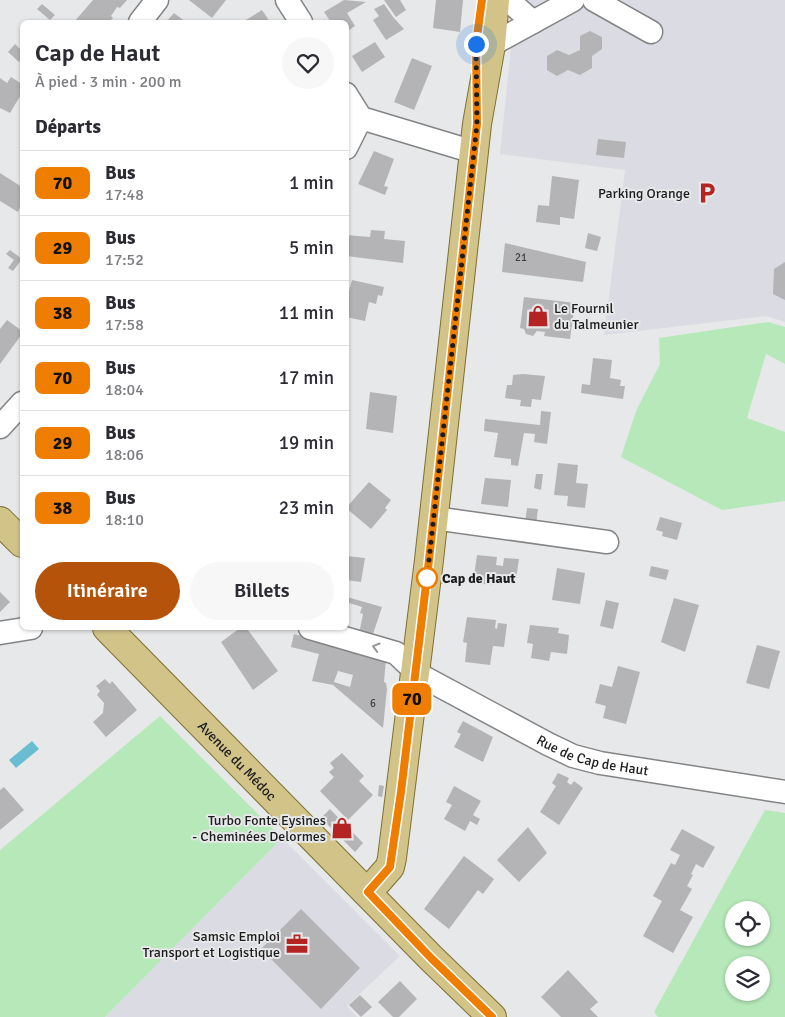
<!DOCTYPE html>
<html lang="fr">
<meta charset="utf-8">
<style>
:root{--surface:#fff;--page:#f7f7f7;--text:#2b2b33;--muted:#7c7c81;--line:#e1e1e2;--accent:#b45309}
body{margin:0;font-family:Signika,sans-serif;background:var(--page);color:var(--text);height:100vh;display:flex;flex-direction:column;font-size:19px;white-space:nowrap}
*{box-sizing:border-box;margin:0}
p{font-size:16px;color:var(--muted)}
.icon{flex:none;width:28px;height:28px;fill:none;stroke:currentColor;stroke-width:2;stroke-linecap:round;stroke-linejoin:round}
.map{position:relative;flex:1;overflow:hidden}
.drawer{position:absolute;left:20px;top:20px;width:329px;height:610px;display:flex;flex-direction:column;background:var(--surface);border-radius:8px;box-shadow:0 1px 4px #0004}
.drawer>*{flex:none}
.badge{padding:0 10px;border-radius:8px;font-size:18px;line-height:32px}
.tools{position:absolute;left:725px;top:901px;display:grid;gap:10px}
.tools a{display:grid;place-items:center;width:45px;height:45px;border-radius:50%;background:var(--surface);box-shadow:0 1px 4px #0004;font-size:25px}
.you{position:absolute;width:25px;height:25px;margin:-12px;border:4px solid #fff;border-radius:50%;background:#1a73e8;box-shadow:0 0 0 8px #1a73e833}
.map>.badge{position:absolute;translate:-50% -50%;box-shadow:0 0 0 2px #fff}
h2{padding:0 15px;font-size:19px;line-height:45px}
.round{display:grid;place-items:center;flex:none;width:52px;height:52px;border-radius:26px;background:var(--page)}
.head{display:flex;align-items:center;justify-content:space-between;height:85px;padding:0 15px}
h1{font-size:24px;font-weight:600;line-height:38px}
.primary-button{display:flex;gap:10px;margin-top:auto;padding:10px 15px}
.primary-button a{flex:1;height:58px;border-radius:30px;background:var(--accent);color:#fff;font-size:20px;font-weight:600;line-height:58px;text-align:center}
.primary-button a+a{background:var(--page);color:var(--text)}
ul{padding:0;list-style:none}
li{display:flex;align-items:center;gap:15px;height:65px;padding:0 15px;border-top:1px solid var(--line)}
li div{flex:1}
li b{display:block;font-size:19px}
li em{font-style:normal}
li .badge{min-width:55px;font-weight:700;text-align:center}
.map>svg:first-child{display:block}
.built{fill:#dbdbe4}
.green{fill:#b6e8b9;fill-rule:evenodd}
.water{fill:#69bdd0}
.building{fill:#b4b4b6;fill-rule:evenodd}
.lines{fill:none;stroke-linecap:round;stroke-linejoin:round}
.minor-casing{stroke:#838485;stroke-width:25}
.major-casing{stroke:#7f6f30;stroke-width:30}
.minor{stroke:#fff;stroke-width:22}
.major{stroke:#d2c389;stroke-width:28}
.oneway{stroke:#999}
.line-casing{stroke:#fff;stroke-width:11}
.line{stroke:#ee7d00;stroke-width:8}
.walk{stroke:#1c1c1d;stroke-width:5;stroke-dasharray:0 9}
.stop-dot{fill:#fff;stroke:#ee7d00;stroke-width:2.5}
.labels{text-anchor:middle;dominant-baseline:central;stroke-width:4;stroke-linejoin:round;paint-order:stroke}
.number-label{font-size:11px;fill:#424243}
.poi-label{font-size:14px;fill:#1c1c1d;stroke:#e7e8e9;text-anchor:end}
.stop-label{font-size:14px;font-weight:bold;fill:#1c1c1d;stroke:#e7e8e9;text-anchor:start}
.street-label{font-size:14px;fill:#1c1c1d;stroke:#e7e8e9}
</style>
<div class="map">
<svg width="785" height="1017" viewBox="0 0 785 1017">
<rect width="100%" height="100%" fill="#e7e8e9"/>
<g class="built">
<path d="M516 0H785V322L766 316 604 335 625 170 500 154Z"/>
<path d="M282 838 400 956 347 1006 357 1017H105Z"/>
</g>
<g class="green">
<path d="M768 322 785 327V364L766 354 747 418 785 432V501L722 510 621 457 636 411 660 364 659 338Z"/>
<path d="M160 716 282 838 105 1017H0V850Z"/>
<path d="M765 810 785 813V1017H658L654 1012ZM734 910H761V938H734ZM734 965H761V992H734Z"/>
</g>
<path class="water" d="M32 741 39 749 16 768 9 760Z"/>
<g class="building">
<path d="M93 0H127L120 8 117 7 111 16 113 18 109 22H74Z"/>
<path d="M189 0H226L212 18Z"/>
<path d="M344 0 366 2 347 13 355 26 346 32V22H331L324 12Z"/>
<path d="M384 0H400L406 10 396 17Z"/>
<path d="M436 0H463L460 32 433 28Z"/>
<path d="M42 4 55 15 50 20 37 9Z"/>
<path d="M384 4 393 17 404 29 386 40 373 20 379 16 374 9Z"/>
<path d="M262 10 270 22H248L246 20Z"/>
<path d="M174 13 186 22H166Z"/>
<path d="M590 31 602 37V49L592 56V68L580 75 568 70 557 76 547 70V56L557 50 569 55 580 50V36Z"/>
<path d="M375 42 385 57 362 72 352 56Z"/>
<path d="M15 44 22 51V58L19 62 8 52Z"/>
<path d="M412 58 432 66 414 110 394 102Z"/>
<path d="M11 77 22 84V88L20 92 22 93 10 113 0 108V78L7 83Z"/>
<path d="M598 139 626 142 624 158 596 155Z"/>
<path d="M374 151 394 159 384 186 388 187 385 195 358 184Z"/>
<path d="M0 173 22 187V203L18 212 0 201Z"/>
<path d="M552 176 579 180 574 219 560 217V225L536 222 538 205 549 206Z"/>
<path d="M371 230 385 231 384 239 405 241 403 263 346 256V235L370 237Z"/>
<path d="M588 233 601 237 597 251 585 248Z"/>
<path d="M505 243 586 262 583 282 502 272Z"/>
<path d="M10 250 22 259 13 271 8 268 14 260 6 254Z"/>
<path d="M785 262V300L773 294 774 269Z"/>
<path d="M352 280 384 287 382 296 378 295 376 304 369 302 365 321 346 317V302Z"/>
<path d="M524 297 575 303 570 339 544 336 545 332 537 331 533 336 526 334 524 329 520 328Z"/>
<path d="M7 320 22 331V334L0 364V329Z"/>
<path d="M593 358 612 360 610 378 621 380 620 386H625L623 399 581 393 582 384 590 385Z"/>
<path d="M523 374 545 376 541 400 532 399 531 407 520 406 521 400 505 398 507 385H512L513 375Z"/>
<path d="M370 392 397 396 393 433 366 429Z"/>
<path d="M541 411 551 412 547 444 534 442 535 434 524 433 518 466 511 465V459L494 457 498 433 484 431 485 419 540 425Z"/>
<path d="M558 463 578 465 576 483 588 484 585 508 567 506 568 496 554 495Z"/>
<path d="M536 474H543L541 490 534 488Z"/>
<path d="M485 478 511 480 508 507 481 504Z"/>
<path d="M369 482 391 500 385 508 387 510 371 529 346 508Z"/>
<path d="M527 508 538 509 536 525 525 523Z"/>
<path d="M660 517 682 523 677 540 662 536 663 532 656 530Z"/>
<path d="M477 555 497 557 496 565 503 566 504 558 519 559 516 579 494 577 493 585 473 583Z"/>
<path d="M346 556 365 558 361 582 346 580Z"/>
<path d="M651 566 669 570 666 580 649 576Z"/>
<path d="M557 568 585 573 580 604 552 600Z"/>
<path d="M442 573 446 574 445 584H441Z"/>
<path d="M0 592 10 602 0 612Z"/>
<path d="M347 597 382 607 372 637 359 634 363 614 360 613 362 607 346 602Z"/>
<path d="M674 598 699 605 685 652 661 642Z"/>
<path d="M606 600 619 603 613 629 600 626Z"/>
<path d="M467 617 496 620 495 628 497 629 498 623 507 624 504 647 493 646 490 665 465 662 467 643 463 642Z"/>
<path d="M530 625 559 628 558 633 569 635 567 654 551 652 549 661 531 658 533 644 527 643Z"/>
<path d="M240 628H249L248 630 278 671 253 690 221 642Z"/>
<path d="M294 634 386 659 384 682 386 683 387 689 383 728 333 685 312 681 319 654 291 647ZM338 671 353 675 350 687 334 682Z"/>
<path d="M757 645 780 651 769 689 746 683Z"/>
<path d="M618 666 640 672 626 724 603 718 606 706 595 703 600 684 612 687Z"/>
<path d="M105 679 110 684 112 681 137 710 106 737 93 722 103 713 104 703 97 695 100 691 96 686Z"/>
<path d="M463 721 493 737 483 762 454 747 461 734 457 732Z"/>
<path d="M342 753 364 776 359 781 373 795 348 820 320 791 334 777 329 772 334 768 330 763Z"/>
<path d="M558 773 569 778 567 782 571 785 574 781 583 788 559 825 540 812 556 786 552 783Z"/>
<path d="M379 785 384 786 382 797 378 796Z"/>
<path d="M454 786 481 801 473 815 480 819 477 825 470 821 465 831 444 819 452 805 446 802Z"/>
<path d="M4 787 24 810 0 830V790Z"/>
<path d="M330 809 363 843 355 852 321 818Z"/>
<path d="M528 827 547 853 519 882 497 860Z"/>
<path d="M682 829 715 847 703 868 696 864 691 874 693 875 687 886 692 889 680 910 693 917 673 953 643 936 662 901 653 896 671 863 675 865 680 855 670 850Z"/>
<path d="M464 856 494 879 483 894 478 890 449 929 424 909Z"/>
<path d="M301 909 360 968 321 1009 261 949Z"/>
<path d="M568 970 598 1002 590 1009 598 1017H561L541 997Z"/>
<path d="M400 981 417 999 399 1017H393L378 1002Z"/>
<path d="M360 995 372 1007 361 1017 349 1005Z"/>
</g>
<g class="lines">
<g class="minor-casing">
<g id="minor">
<path d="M287 0 301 22"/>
<path d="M508 0 533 22"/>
<path d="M594 0 651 32"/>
<path d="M140 22 157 0"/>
<path d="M491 45 573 0"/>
<path d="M346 94 361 118 474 152"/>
<path d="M346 148 361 118"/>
<path d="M0 427 22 403"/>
<path d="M434 518 607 542"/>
<path id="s1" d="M310 628 396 653 416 672 427 679 548 744 573 756 600 763 785 792"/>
<path d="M0 633 31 628"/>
</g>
</g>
<g class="major-casing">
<g id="major">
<path d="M0 521 22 543"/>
<path id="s2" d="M107 628 431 958 492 1017"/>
<path d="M368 892 390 867 392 858 429 560 477 124 491 45 495 0"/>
</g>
</g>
<use href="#minor" class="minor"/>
<use href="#major" class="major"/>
</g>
<defs><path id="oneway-chevron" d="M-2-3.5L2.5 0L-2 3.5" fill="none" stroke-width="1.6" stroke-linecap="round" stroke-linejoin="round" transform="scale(1.25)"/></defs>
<use class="oneway" href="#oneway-chevron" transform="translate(376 647) rotate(-164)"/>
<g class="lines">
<g class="line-casing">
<path id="line" d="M482 0 476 44 477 124 429 560 401 792 390 867 368 892 431 958 492 1017"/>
</g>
<use href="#line" class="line"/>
<path class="walk" d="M427 578 477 124 476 44"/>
</g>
<defs>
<g id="parking-bare" transform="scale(1.725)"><path d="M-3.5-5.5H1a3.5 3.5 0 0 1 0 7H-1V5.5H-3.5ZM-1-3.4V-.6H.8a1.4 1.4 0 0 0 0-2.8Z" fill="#b42423" stroke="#e7e8e9" stroke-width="2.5" paint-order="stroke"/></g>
<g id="shop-bare" transform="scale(1.725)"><path d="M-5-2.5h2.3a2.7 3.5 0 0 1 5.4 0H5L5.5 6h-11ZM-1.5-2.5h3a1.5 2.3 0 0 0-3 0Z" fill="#b42423" stroke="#e7e8e9" stroke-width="2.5" paint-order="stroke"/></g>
<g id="office-bare" transform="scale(1.725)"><path d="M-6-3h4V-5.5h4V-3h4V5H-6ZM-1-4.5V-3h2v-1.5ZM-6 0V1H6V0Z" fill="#b42423" stroke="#e7e8e9" stroke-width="2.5" paint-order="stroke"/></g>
</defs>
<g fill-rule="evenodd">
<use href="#parking-bare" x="707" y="193"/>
<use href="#shop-bare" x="538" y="316"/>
<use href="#shop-bare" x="342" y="828"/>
<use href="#office-bare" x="297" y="944"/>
</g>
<circle class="stop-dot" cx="427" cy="578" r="10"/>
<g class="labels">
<g class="number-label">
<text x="521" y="257">21</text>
<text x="373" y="703">6</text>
</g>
<g class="poi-label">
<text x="690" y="193">Parking Orange</text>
<text x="554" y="308" text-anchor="start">Le Fournil<tspan x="554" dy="16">du Talmeunier</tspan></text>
<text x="326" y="820">Turbo Fonte Eysines<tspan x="326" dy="16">- Cheminées Delormes</tspan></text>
<text x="280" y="936">Samsic Emploi<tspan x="280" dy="16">Transport et Logistique</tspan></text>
</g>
<g class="stop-label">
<text x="442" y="578">Cap de Haut</text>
</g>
<g class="street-label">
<text stroke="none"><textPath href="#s1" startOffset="314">Rue de Cap de Haut</textPath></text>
<text stroke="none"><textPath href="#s2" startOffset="186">Avenue du Médoc</textPath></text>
</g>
</g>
</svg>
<div class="tools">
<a><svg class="icon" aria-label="locate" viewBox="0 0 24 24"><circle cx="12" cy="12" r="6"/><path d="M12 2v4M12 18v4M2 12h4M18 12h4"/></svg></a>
<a><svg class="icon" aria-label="layers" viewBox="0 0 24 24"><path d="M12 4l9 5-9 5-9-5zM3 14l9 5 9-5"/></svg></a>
</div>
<div class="you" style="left:476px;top:44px"></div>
<b class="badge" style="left:412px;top:699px;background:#ee7d00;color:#111">70</b>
<section class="drawer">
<div class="head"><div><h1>Cap de Haut</h1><p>À pied · 3 min · 200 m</p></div><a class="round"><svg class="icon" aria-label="heart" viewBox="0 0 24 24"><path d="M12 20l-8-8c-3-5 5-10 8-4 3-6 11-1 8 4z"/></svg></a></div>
<h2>Départs</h2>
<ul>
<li><span class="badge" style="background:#ee7d00;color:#111">70</span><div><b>Bus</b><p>17:48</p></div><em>1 min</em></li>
<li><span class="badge" style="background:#ee7d00;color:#111">29</span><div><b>Bus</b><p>17:52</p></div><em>5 min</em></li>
<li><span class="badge" style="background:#ee7d01;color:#111">38</span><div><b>Bus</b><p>17:58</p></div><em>11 min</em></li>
<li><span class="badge" style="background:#ee7d00;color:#111">70</span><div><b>Bus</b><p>18:04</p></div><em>17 min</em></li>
<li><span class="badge" style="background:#ee7d00;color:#111">29</span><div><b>Bus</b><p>18:06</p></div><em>19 min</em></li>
<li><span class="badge" style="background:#ee7d01;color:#111">38</span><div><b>Bus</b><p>18:10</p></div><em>23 min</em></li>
</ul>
<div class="primary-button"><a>Itinéraire</a><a>Billets</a></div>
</section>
</div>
